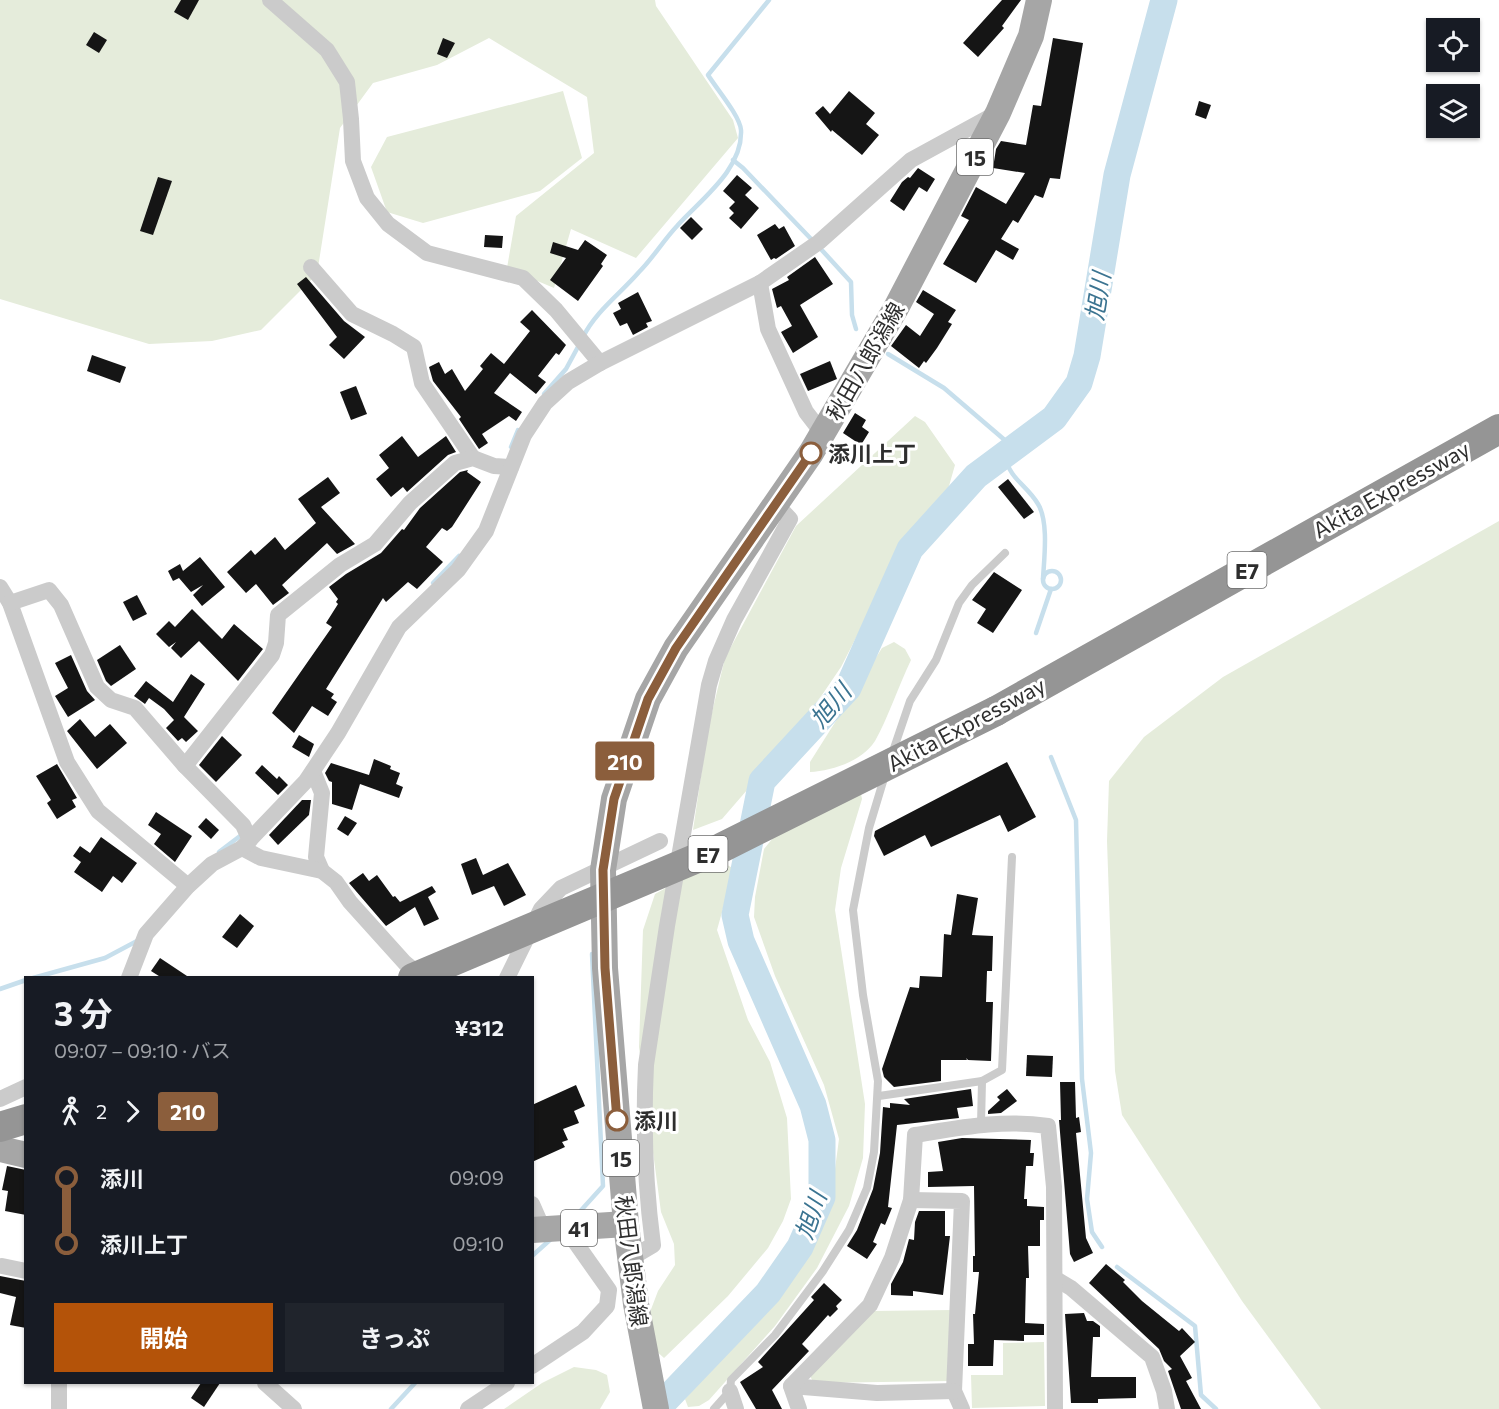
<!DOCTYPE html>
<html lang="ja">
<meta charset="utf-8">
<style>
:root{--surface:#171b24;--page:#20242c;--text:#f1f3f6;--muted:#9ea1a6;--accent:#b45309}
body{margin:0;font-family:Commissioner,"Noto Sans JP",sans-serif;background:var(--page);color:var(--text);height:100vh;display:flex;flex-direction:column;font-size:22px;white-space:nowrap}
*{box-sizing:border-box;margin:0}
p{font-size:20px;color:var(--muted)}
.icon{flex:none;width:33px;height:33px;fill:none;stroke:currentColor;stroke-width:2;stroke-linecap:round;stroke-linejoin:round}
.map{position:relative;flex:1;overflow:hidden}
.side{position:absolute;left:24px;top:976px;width:510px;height:408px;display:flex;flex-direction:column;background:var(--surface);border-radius:0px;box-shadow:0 2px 4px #0004}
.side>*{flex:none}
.badge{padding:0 12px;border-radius:4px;font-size:21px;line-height:39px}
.tools{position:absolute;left:1426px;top:18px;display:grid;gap:12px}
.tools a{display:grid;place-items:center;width:54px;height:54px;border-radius:0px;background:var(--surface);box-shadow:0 2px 4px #0004;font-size:30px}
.map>.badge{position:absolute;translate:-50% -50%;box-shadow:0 0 0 3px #fff}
.legs{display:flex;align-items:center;gap:9px;height:66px;padding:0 30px;font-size:20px}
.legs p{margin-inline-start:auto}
.head{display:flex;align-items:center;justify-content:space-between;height:102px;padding:0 30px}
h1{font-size:33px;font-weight:700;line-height:45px}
.button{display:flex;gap:12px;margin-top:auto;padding:12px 30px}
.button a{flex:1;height:69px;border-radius:0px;background:var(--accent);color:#fff;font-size:24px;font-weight:700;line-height:69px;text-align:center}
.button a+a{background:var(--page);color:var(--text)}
ul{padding:0 30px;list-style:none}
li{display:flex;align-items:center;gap:21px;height:66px;font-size:22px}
li i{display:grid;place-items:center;width:9px;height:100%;margin:0 8px;background:currentColor}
li i::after{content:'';width:15px;height:15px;margin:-8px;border:4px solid;border-radius:50%;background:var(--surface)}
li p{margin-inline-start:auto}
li:first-child i{background:linear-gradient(#0000 50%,currentColor 0)}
li:last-child i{background:linear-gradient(currentColor 50%,#0000 0)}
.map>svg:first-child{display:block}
.green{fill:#e5ecdb}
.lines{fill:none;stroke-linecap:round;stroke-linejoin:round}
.stream{stroke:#c7dfec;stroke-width:4.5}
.river{stroke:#c7dfec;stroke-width:27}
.building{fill:#151515}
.service{stroke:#cbcbcb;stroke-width:8}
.minor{stroke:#cbcbcb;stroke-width:16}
.primary{stroke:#a6a6a6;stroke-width:26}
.motorway{stroke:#959595;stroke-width:30}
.motorway-bridge{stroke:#959595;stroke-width:30}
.line-1-casing{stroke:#fff;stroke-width:14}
.line-1{stroke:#8b5e3c;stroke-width:9}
.stop-1-dot{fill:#fff;stroke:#8b5e3c;stroke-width:3}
.labels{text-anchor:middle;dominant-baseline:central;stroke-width:6;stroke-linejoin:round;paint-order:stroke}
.shield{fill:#fff;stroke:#6d6d6d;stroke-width:1.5}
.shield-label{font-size:21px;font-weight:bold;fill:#2e2e2e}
.street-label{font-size:22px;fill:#2e2e2e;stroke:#fff}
.stop-label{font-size:22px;font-weight:bold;fill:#2e2e2e;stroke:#fff;text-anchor:start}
.water-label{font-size:24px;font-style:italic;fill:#3b7491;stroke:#fff}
</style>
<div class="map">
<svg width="1499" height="1409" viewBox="0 0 1499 1409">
<rect width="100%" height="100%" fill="#fff"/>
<g class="green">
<path d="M0 0H655L656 6 733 120 738 138 636 258 571 229 554 288 507 268 516 216 594 153 587 97 489 38 437 65 373 83 340 128 317 274 261 330 212 341 149 344 0 299Z"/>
<path d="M563 91 582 158 540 191 423 223 387 212 371 167 387 137Z"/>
<path d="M915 416 925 422 955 465 947 493 902 548 841 667 822 695 760 775 722 819 693 830 708 729 725 658 796 526Z"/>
<path d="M1499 521V1409H1321L1242 1301 1122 1115 1115 1071 1107 841 1109 781 1144 737 1223 677Z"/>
<path d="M894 642 905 649 911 660C899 685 888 718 875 741 862 761 832 771 810 772V762L882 648Z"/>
<path d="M861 794 862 799 841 868 835 910 865 1104 863 1158 849 1206 817 1268 775 1326 709 1400 699 1406 688 1407 685 1399 765 1309 808 1249 831 1199 839 1139 824 1085 775 976 754 917 755 897 764 849 777 833Z"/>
<path d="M724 863 734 869 717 930 748 1020 770 1062 787 1118 791 1199 783 1221 768 1248 728 1296 664 1358 655 1350 650 1312 658 1291 675 1265 674 1244 661 1212 639 1047 643 930 655 894 700 869Z"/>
<path d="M953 1310 950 1381 814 1383 811 1378 810 1371 871 1311Z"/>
<path d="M1044 1342 1045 1406 972 1408 971 1375H1003V1343Z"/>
<path d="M574 1367 596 1370 607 1375 610 1392 600 1409H504L542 1383Z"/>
</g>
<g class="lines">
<g class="stream">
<path d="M733 160 743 168 813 241"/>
<path d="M819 247 851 282 852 315 856 329"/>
<path d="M583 337C596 311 620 294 639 272 653 258 663 241 677 226 700 200 743 170 741 130 740 116 716 88 708 75L769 0"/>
<path d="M888 354 944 388 1014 448"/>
<path d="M544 394 566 369 579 345"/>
<path d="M511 447 518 430"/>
<path d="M1004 455C1011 481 1026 484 1038 504 1049 522 1044 559 1043 579"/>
<circle cx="1052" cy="580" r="9"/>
<path d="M433 583 459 556"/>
<path d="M1036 633 1051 589"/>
<path d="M1051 757 1076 820 1082 1079 1091 1153 1087 1199 1092 1232 1102 1247"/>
<path d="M219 852 244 833"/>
<path d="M33 978 105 958 137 941"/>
<path d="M0 989 26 980"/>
<path d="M575 1217 603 1186 592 954"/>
<path d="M532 1256 551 1239"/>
<path d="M1117 1267 1195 1326 1201 1395 1216 1409"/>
<path d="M391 1409 415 1383"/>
</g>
<path class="river" d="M657 1409 768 1293 800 1247 822 1197V1140L813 1105 741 941 735 915 762 781 848 688 910 549 976 476 1054 418 1079 383 1087 356 1117 175 1164 0"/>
</g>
<g class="building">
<path d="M181 0H199L188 20 174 12Z"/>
<path d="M1002 0H1021L1002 26 1004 28 978 57 963 43Z"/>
<path d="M94 32 107 40 99 53 86 45Z"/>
<path d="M443 38 455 43 447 58 437 54Z"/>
<path d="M1053 38 1083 43 1060 179 1050 178 1043 198 1035 195 1018 223 1013 220 1001 239 1019 249 1013 260 996 250 976 283 943 264 969 220 961 216 976 187 1006 204 1025 173 993 168 996 149 1001 141 1026 145 1033 105 1041 106Z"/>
<path d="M849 91 875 113 866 124 879 135 862 155 832 130 831 132 815 113 823 106 830 114Z"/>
<path d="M1199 101 1211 105 1206 119 1195 115Z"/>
<path d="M918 168 935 179 927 192 919 187 904 211 890 201 902 182 908 177 910 178Z"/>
<path d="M737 175 752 188 745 195 759 208 741 229 729 218 734 213 729 208 735 202 723 191Z"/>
<path d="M158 177 172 181 153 235 140 231Z"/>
<path d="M691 217 703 229 692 240 680 228Z"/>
<path d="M775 224 779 229 784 226 795 246 776 259 774 258 771 260 757 235Z"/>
<path d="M485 235 503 236 502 248 484 247Z"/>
<path d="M585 240 607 255 601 264 603 266 578 301 550 280 566 258 550 253 553 242 578 250Z"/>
<path d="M815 257 833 284 800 305 818 337 793 353 781 332 792 326 781 306 777 308 772 289 789 280 787 277Z"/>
<path d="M306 277 344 321 365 337 344 359 329 345 337 337 297 284Z"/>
<path d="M923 290 956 310 948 322 952 324 937 348 926 363 924 361 919 368 891 346 906 325 920 336 934 314 916 302Z"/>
<path d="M638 292 652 321 646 323 648 327 633 335 627 323 620 326 613 313 621 309 618 303Z"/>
<path d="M532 310 566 345 559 355 556 353 538 376 546 382 536 394 510 373 494 393 522 412 516 421 509 416 482 434 488 443 479 449 459 419 461 417 433 381 429 367 439 362 445 374 452 369 465 391 483 369 480 366 491 353 504 364 530 331 520 322Z"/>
<path d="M92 355 126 367 120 383 87 371Z"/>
<path d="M830 361 837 379 808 391 800 374Z"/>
<path d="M356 386 367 414 351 420 340 392Z"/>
<path d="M855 413 866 420 862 427 869 432 861 445 843 433Z"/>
<path d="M402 436 418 457 446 436 456 452 448 455 407 492 403 487 391 497 376 479 389 468 379 455Z"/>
<path d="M468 470 467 472 481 482 452 527 447 531 442 528 426 547 443 562 417 589 408 582 386 602 383 598 326 689 334 694 331 698 337 702 328 716 312 706 294 733 272 713 332 627 326 623 338 604 336 602 338 599 329 587 346 574 381 553 402 529 404 530 420 508 460 472Z"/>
<path d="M328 477 340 493 321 507 355 544 337 554 327 543 282 585 289 593 273 605 256 584 246 593 227 572 251 550 255 555 275 537 285 550 316 523 298 499Z"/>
<path d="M1008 479 1034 512 1024 519 998 487Z"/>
<path d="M200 557 225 587 202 606 193 595 203 585 191 592 179 578 173 581 168 571 180 564 183 571Z"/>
<path d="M994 572 1022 590 993 633 977 623 986 609 972 600Z"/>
<path d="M137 595 147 614 133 621 123 602Z"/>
<path d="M192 609 222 639 234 624 263 649 238 681 199 641 181 658 171 648 176 642 169 647 156 634 169 621 175 627Z"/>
<path d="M120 645 136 669 111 686 106 681 97 660Z"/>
<path d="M71 655 87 691 95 700 68 717 55 696 68 688 55 663Z"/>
<path d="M191 674 205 684 184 717 198 731 186 742 182 738 178 741 166 728 174 720 164 709 149 698 145 704 134 696 146 681 173 702Z"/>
<path d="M80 719 95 737 110 724 127 743 97 769 67 731Z"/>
<path d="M299 735 314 744 309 757 292 747Z"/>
<path d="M222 736 242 755 216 782 199 765Z"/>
<path d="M374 759 391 766 390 769 400 773 396 784 403 787 399 798 360 784 352 810 332 804V782L329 781 325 773 331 763 369 775Z"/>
<path d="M1007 762 1036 817 1008 832 1000 815 931 847 925 835 884 856 874 836 875 831Z"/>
<path d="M57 764 77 798 72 800 76 807 57 819 47 803 51 800 36 776Z"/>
<path d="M262 765 277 779 279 776 288 785 278 795 255 773Z"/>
<path d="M302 800H311L309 815 278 845 269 835Z"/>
<path d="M156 812 192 836 175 862 154 844 161 834 148 825Z"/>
<path d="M345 816 357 823 348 836 337 829Z"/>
<path d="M206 818 219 830 211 839 198 827Z"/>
<path d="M101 837 137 863 122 883 113 876 102 892 74 872 81 862 73 856 80 846 90 853Z"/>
<path d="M476 858 483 875 508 863 526 895 504 906 494 886 472 895 461 864Z"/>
<path d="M363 873 369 881 377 875 393 897 395 896 400 902 432 886 436 892 428 897 439 919 424 926 415 907 386 926 349 883Z"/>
<path d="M957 894 978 898 972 935 993 936 992 971H987L986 1002H993L991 1061 968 1060 966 1058 967 1060H941V1081L894 1087 884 1077 882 1069 910 987 919 988 920 976 942 977 944 934 951 935Z"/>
<path d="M240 914 254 926 237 948 222 937Z"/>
<path d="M160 958 190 978H162L151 971Z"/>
<path d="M1027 1055 1053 1056 1052 1077 1026 1076Z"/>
<path d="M1060 1082H1075L1076 1118 1079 1117 1081 1132 1076 1133 1086 1238 1093 1253 1074 1262 1070 1254 1059 1120H1061Z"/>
<path d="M576 1085 585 1106 574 1111 579 1123 563 1129 568 1140 562 1142 565 1147 532 1162V1105Z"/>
<path d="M971 1089 973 1106 957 1108 959 1118 897 1125 888 1207 892 1208 885 1225 881 1223 873 1242 877 1244 867 1259 847 1246 857 1230 873 1189 880 1153 883 1107 890 1108V1103L910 1105 904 1099Z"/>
<path d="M1007 1089 1017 1101 1001 1113 988 1114V1111L1000 1100 997 1097Z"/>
<path d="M962 1138 1031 1140 1030 1153H1034L1033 1166H1026L1024 1199H1027V1206L1044 1207V1220H1040V1246H1028L1029 1278H1026L1025 1323 1044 1324V1335H1024V1341L994 1340 993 1366H968V1344H974L973 1314H975L979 1272H973V1256H975L974 1186 928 1187V1172L943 1171 938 1142Z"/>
<path d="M7 1166 26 1170V1215L5 1211 8 1191 2 1190Z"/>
<path d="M919 1211H945V1236H950L943 1295 913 1291V1296L891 1295V1284L903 1262 909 1239 914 1240 915 1222Z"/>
<path d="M1106 1264 1125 1280 1123 1282 1142 1301 1179 1331 1182 1328 1195 1342 1180 1356 1192 1378 1186 1381 1201 1409H1181L1168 1371 1172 1369 1164 1361 1159 1349 1089 1283Z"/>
<path d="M0 1276 26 1281V1328L10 1325 16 1297 0 1293Z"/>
<path d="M824 1283 842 1300 836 1306 838 1309 830 1317 828 1315 802 1344 809 1351 772 1390 782 1409H756L740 1382 763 1367 758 1362 814 1300 811 1297Z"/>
<path d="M1084 1313 1087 1321H1093L1100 1326V1337H1093L1091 1377H1136V1398L1098 1399V1403H1071L1065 1314Z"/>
<path d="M201 1383H220L204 1407 191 1398Z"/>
</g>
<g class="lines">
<g class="service">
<path d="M892 754 910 701 936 660 959 603 972 585 1005 553"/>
<path d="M982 1081 1002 1070 1012 857"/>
<path d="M879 1096 982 1081 981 1125"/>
<path d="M714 1409 730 1391 731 1380 775 1335 823 1271 849 1230 867 1188 874 1152 878 1081 863 995 853 910 869 828 885 775"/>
</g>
<g class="minor">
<path d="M270 0 327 50 347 82 351 119 353 161 367 198 388 224 427 253 523 278 556 310 600 363"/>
<path d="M311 267 352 314 393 334 414 347 422 383 473 458"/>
<path d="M760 283 768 329 806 412 823 434"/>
<path d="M0 587 10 603 67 762 98 811 188 886"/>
<path d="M10 603 49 590 61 605 97 687 111 700 135 708 185 766 243 825 250 840"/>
<path d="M185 766 272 655 276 643 278 615 340 565 375 544 410 503 455 463 473 458 494 466 511 467"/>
<path d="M313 771 322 793 316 857 322 871"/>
<path d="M242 848 261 858 322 871 336 882 350 902 405 963 422 977"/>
<path d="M129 978 146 934 188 886 212 864 242 848 306 781 338 733 399 627 458 570 486 531 524 435 545 403 568 382 600 363 760 283 819 242 911 160 997 113"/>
<path d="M507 978 541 909 561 888 660 841"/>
<path d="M0 1099 26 1087"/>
<path d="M911 1200 962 1201 954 1391 962 1409"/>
<path d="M532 1204 543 1229"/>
<path d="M631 1258 653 1245C645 1185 643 1126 646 1065L667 926 709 685 716 661 734 620 790 519 777 505"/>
<path d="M2 1266 26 1271"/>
<path d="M1056 1279 1071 1288 1152 1357 1164 1391 1167 1409"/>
<path d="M532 1366 583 1332 607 1306 609 1290 566 1229"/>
<path d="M59 1383V1409"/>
<path d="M265 1383 294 1409"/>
<path d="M791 1386 877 1393 954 1391"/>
<path d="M730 1391 736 1409"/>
<path d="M468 1409 507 1383"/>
<path d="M799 1409 791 1386 870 1305 892 1258 911 1200 915 1135C959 1128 1003 1119 1048 1126L1054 1187 1055 1409"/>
</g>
<g class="primary">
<path d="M0 1149 26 1155"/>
<path d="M532 1230 626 1224"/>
<path d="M656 1409 636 1304 626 1224 605 968 603 870 614 799 648 699 676 648 811 453 896 308 998 113 1031 36 1039 0"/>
</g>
<g class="motorway">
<path d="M996 711 1499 429"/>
<path d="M0 1127 26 1119"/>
</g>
<path class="motorway-bridge" d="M413 978 721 848 996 711"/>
</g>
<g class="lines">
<g class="line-1-casing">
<path id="line-1" d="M617 1120 605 968 603 870 614 799 648 699 676 648 811 453"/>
</g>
<use href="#line-1" class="line-1"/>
</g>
<g class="stop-1-dot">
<circle cx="811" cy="453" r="10"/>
<circle cx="617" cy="1120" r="10"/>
</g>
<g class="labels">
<g class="shield">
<rect x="957" y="139" width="36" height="36" rx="4.5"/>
<rect x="1227.5" y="552" width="39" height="36" rx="4.5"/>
<rect x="688.5" y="836" width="39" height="36" rx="4.5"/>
<rect x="603" y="1140" width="36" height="36" rx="4.5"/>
<rect x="561" y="1210" width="36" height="36" rx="4.5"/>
</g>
<g class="shield-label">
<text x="975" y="157">15</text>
<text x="1247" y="570">E7</text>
<text x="708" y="854">E7</text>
<text x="621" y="1158">15</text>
<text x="579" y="1228">41</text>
</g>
<g class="street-label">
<text transform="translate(865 361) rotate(-60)">秋田八郎潟線</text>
<text transform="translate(1391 489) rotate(-29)">Akita Expressway</text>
<text transform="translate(966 724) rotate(-28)">Akita Expressway</text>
<text transform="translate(632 1261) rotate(83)">秋田八郎潟線</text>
</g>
<g class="stop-label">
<text x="828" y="453">添川上丁</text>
<text x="634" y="1120">添川</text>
</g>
<g class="water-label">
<text transform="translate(1097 296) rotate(-81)">旭川</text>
<text transform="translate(830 705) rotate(-50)">旭川</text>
<text transform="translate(810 1215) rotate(-71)">旭川</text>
</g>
</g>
</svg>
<div class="tools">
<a><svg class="icon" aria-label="locate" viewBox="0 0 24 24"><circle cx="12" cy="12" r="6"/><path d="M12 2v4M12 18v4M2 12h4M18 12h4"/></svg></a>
<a><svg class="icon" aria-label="layers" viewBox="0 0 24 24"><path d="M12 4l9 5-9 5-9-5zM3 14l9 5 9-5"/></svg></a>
</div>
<b class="badge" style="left:625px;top:761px;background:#8b5e3c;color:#fff">210</b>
<section class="side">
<div class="head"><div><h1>3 分</h1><p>09:07 – 09:10 · バス</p></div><b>¥312</b></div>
<div class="legs"><svg class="icon" aria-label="walk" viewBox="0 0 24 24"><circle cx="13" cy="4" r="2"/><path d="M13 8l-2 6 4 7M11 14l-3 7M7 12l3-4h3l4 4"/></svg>2<svg class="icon" aria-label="forward" viewBox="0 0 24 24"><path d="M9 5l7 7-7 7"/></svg><b class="badge" style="background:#8b5e3c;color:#fff">210</b></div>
<ul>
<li><i style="color:#8b5e3c"></i><b>添川</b><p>09:09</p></li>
<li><i style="color:#8b5e3c"></i><b>添川上丁</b><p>09:10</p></li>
</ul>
<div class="button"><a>開始</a><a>きっぷ</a></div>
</section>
</div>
